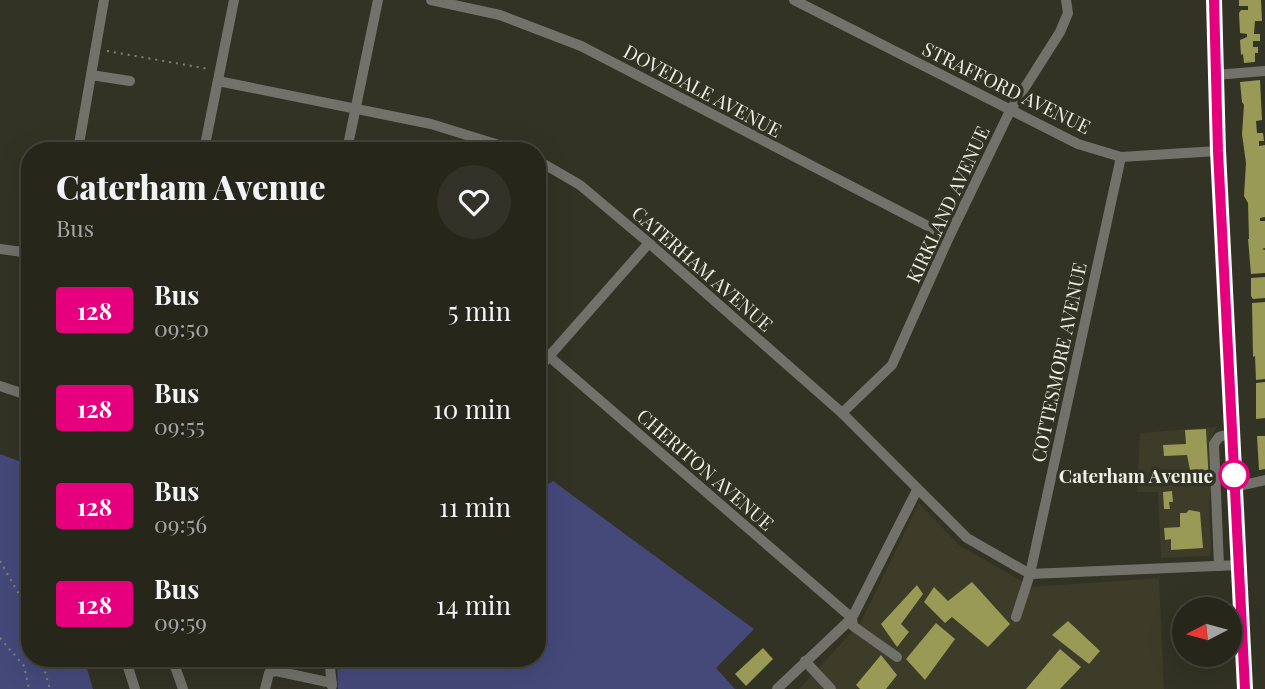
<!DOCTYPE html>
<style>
:root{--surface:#26261b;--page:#323228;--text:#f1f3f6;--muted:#a4a5a3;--line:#42433a}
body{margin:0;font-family:"Playfair Display",serif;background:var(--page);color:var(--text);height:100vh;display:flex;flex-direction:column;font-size:26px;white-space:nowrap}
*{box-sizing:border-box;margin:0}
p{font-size:23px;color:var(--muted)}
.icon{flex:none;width:38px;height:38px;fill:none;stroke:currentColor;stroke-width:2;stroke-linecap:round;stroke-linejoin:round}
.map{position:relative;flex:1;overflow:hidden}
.side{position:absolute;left:21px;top:142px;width:525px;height:525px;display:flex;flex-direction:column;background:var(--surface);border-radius:28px;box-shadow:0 7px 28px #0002,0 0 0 2px var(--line)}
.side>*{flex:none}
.badge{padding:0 14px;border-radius:5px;font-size:24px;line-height:46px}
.needle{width:46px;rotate:264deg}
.fabs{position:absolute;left:1172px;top:597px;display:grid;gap:14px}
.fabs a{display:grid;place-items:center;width:70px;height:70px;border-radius:50%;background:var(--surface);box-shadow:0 7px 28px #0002,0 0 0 2px var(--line);font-size:35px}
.map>.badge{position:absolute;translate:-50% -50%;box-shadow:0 0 0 4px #fff}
.round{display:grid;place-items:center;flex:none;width:74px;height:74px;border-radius:37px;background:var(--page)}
.overview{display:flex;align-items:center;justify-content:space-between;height:119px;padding:0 35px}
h1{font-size:33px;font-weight:800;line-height:52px}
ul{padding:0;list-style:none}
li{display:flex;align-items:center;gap:21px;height:98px;padding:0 35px}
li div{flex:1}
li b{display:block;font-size:26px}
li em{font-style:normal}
li .badge{min-width:77px;font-weight:700;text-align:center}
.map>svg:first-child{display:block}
.built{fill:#3c3c28}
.green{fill:#45497a}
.building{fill:#999a55}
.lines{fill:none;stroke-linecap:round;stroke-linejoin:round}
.path{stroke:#808175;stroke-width:2;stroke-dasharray:2 5;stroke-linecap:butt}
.minor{stroke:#72726b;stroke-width:10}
.line-casing{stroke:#fff;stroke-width:16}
.line{stroke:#e6007e;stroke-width:10}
.stop-dot{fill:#fff;stroke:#e6007e;stroke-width:3.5}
.labels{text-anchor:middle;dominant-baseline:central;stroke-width:7;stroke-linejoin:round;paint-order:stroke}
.street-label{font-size:19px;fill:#eeefe6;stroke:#323324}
.stop-label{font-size:19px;font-weight:bold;fill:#eeefe6;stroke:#323324;text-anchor:end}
</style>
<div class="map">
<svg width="1265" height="689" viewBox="0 0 1265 689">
<rect width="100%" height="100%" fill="#323324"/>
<g class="built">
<path d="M1217 427 1210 440 1212 484 1209 502 1211 556 1161 558 1158 492H1137L1140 433Z"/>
<path d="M919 503 960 546 1032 587 1159 578 1164 689H799L861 622Z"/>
</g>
<g class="green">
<path d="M0 454 30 465V658H84L93 689H0Z"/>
<path d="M553 481 754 629 716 668 735 689H338L337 658H537V491Z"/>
</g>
<g class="building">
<path d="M1239 0H1261L1262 21H1255L1254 34H1260V41H1253V47H1258V53H1255V62L1244 63 1243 54 1241 55 1240 40 1247 37V34L1240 33 1239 13 1241 10H1248V6H1239Z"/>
<path d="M1260 80 1262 120 1256 121 1257 133H1263L1264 141H1259V146L1265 145V217L1260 218V221H1265V248L1262 249 1265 250V273L1251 274 1248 239H1249L1248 203 1244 196 1246 163 1242 134 1244 105 1242 102 1240 82Z"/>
<path d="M1265 277V298L1253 299 1251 296V278Z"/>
<path d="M1265 302V379L1256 380 1255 356 1253 357 1252 303Z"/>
<path d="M1265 382V418L1256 419V383Z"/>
<path d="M1206 429 1209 483 1195 484V482H1191V476H1195L1194 470H1190L1187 455 1164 456 1163 445 1186 444 1185 430Z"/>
<path d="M1257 436H1265V469L1259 470Z"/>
<path d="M1172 491 1173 502H1169L1170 509H1164L1163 492Z"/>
<path d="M1189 510 1200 512 1203 548 1171 550V539L1165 540 1164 528 1180 527V513H1186Z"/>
<path d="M972 582 1010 624 988 647 952 617 945 623 924 602 934 587 948 601Z"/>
<path d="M917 585 923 594 901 624 909 632 897 647 881 624Z"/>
<path d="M1068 621 1100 651 1089 664 1052 635Z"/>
<path d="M936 623 955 639 925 680 906 659Z"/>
<path d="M763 648 773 659 746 686 735 674Z"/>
<path d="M1060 649 1081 667 1060 689H1026Z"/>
<path d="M881 655 897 675 886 689H860L856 685Z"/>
</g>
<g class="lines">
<g class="path">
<path d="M107 51 209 69"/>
<path d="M0 561 20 596 30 624"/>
<path d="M0 638 24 666 29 689"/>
<path d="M41 658 50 689"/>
</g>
<g class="minor">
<path d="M431 0 500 15 581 46 949 237"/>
<path d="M794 0 1078 144 1121 157 1218 151"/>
<path d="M1214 0 1218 151 1245 689"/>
<path d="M91 75 130 81"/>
<path d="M1215 75 1265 71"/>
<path d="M218 81 431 124 515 150"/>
<path d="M78 150 104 0"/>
<path d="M204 150 234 0"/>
<path d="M347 150 378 0"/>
<path d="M537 160 580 185 649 243 842 413 967 538 1030 574 1239 565"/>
<path d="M0 249 30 253"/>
<path d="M537 346 852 618 853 626 897 657"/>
<path d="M537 370 649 243"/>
<path d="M0 386 30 396"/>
<path d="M842 413 892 365 949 237 1010 111 1060 32 1068 13 1066 0"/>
<path d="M1235 487 1265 480"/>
<path d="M1219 566 1214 444 1219 437 1232 433"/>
<path d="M1016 617 1030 574 1121 157"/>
<path d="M125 658 135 689"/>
<path d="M172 658 183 689"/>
<path d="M329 658 332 686"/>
<path d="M805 661 831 689"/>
<path d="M265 689 269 673 276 671 332 683"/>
<path d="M777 689 852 618 917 490"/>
</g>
</g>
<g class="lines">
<g class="line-casing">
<path id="line" d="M1214 0 1218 151 1245 689"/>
</g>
<use href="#line" class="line"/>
</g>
<circle class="stop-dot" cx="1234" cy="475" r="14"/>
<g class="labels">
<g class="street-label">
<text transform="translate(1007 87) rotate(26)">STRAFFORD AVENUE</text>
<text transform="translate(703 90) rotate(28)">DOVEDALE AVENUE</text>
<text transform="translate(947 204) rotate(-65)">KIRKLAND AVENUE</text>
<text transform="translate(703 268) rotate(41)">CATERHAM AVENUE</text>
<text transform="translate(1058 362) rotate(-78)">COTTESMORE AVENUE</text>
<text transform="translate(706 469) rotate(41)">CHERITON AVENUE</text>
</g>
<g class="stop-label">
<text x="1213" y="475">Caterham Avenue</text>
</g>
</g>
</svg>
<div class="fabs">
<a><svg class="needle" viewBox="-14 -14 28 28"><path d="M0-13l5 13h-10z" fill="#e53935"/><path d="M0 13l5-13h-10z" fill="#a4a5a3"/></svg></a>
</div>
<section class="side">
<div class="overview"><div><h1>Caterham Avenue</h1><p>Bus</p></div><a class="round"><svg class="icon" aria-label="heart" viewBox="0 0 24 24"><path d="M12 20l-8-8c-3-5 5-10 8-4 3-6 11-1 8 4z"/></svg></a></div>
<ul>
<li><span class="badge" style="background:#e6007e;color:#fff">128</span><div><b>Bus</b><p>09:50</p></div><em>5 min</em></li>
<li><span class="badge" style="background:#e6007e;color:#fff">128</span><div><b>Bus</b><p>09:55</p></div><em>10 min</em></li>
<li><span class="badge" style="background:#e6007e;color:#fff">128</span><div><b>Bus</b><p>09:56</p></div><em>11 min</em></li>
<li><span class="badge" style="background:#e6007e;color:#fff">128</span><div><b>Bus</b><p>09:59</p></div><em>14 min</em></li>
</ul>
</section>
</div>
